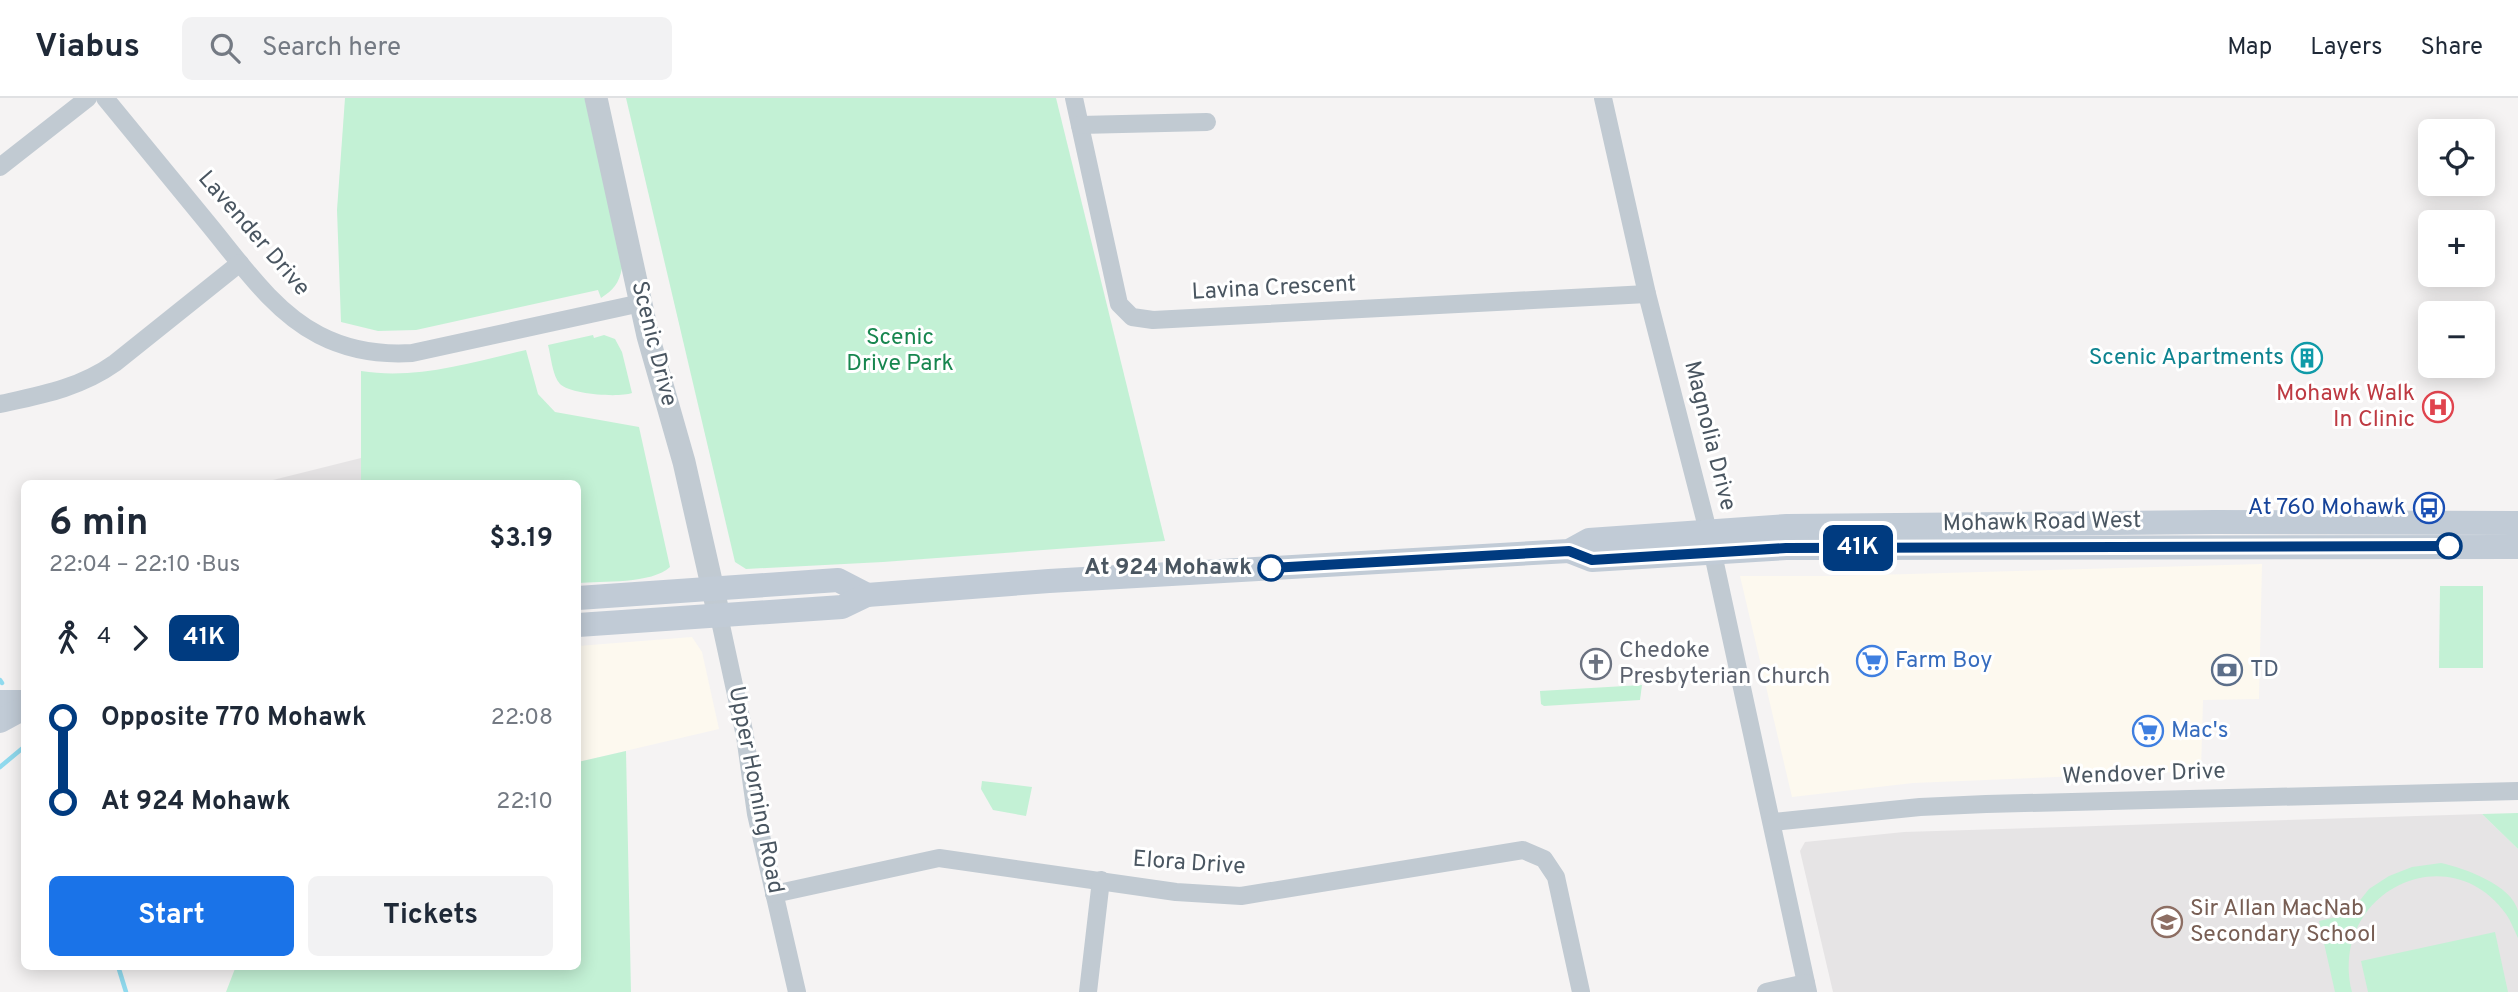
<!DOCTYPE html>
<meta charset="utf-8">
<style>
:root{--surface:#fff;--page:#f2f2f3;--text:#1f2937;--muted:#747a83;--line:#e0e1e3;--accent:#1a73e8}
body{margin:0;font-family:Overpass,sans-serif;background:var(--page);color:var(--text);height:100vh;display:flex;flex-direction:column;font-size:26px;white-space:nowrap}
*{box-sizing:border-box;margin:0}
p{font-size:23px;color:var(--muted)}
.icon{flex:none;width:38px;height:38px;fill:none;stroke:currentColor;stroke-width:2;stroke-linecap:round;stroke-linejoin:round}
.map{position:relative;flex:1;overflow:hidden}
.sheet{position:absolute;left:21px;top:382px;width:560px;height:490px;display:flex;flex-direction:column;background:var(--surface);border-radius:10px;box-shadow:0 4px 18px #0003}
.sheet>*{flex:none}
.badge{padding:0 14px;border-radius:10px;font-size:24px;line-height:46px}
.buttons{position:absolute;left:2418px;top:21px;display:grid;gap:14px}
.buttons a{display:grid;place-items:center;width:77px;height:77px;border-radius:10px;background:var(--surface);box-shadow:0 4px 18px #0003;font-size:35px}
.map>.badge{position:absolute;translate:-50% -50%;box-shadow:0 0 0 4px #fff}
.legs{display:flex;align-items:center;gap:10px;height:77px;padding:0 28px;font-size:23px}
.legs p{margin-inline-start:auto}
.overview{display:flex;align-items:center;justify-content:space-between;height:119px;padding:0 28px}
h1{font-size:38px;font-weight:700;line-height:52px}
.button{display:flex;gap:14px;margin-top:auto;padding:14px 28px}
.button a{flex:1;height:80px;border-radius:10px;background:var(--accent);color:#fff;font-size:28px;font-weight:700;line-height:80px;text-align:center}
.button a+a{background:var(--page);color:var(--text)}
ul{padding:0 28px;list-style:none}
li{display:flex;align-items:center;gap:24px;height:84px;font-size:26px}
li i{display:grid;place-items:center;width:10px;height:100%;margin:0 9px;background:currentColor}
li i::after{content:'';width:18px;height:18px;margin:-9px;border:5px solid;border-radius:50%;background:var(--surface)}
li p{margin-inline-start:auto}
li:first-child i{background:linear-gradient(#0000 50%,currentColor 0)}
li:last-child i{background:linear-gradient(currentColor 50%,#0000 0)}
header{display:flex;align-items:center;gap:42px;box-sizing:border-box;height:98px;padding:0 35px;background:var(--surface);border-bottom:2px solid var(--line)}
header strong{font-size:33px}
nav{display:flex;gap:38px;margin-inline-start:auto;font-size:24px}
.search{width:490px;height:63px;background:var(--page);display:flex;align-items:center;gap:18px;box-sizing:border-box;padding:0 24px;border-radius:10px;color:var(--muted);font-size:26px}
.map>svg:first-child{display:block}
.commercial{fill:#fdf9ef}
.education{fill:#e6e4e5}
.green{fill:#c3f1d5}
.lines{fill:none;stroke-linecap:round;stroke-linejoin:round}
.stream{stroke:#90daee;stroke-width:4.5}
.minor{stroke:#c1cad2;stroke-width:18}
.tertiary{stroke:#c1cad2;stroke-width:23}
.secondary{stroke:#c1cbd6;stroke-width:24}
.line-1-casing{stroke:#fff;stroke-width:16}
.line-1{stroke:#003b80;stroke-width:10}
.stop-1-dot{fill:#fff;stroke:#003b80;stroke-width:3.5}
.labels{text-anchor:middle;dominant-baseline:central;stroke-width:6;stroke-linejoin:round;paint-order:stroke}
.street-label{font-size:23px;fill:#4a5661;stroke:#fff}
.park-label{font-size:23px;fill:#17864f;stroke:#fff}
.culture-label{font-size:23px;fill:#0d838f;stroke:#fff;text-anchor:end}
.health-label{font-size:23px;fill:#be3a42;stroke:#fff;text-anchor:end}
.transit-label{font-size:23px;fill:#164399;stroke:#fff;text-anchor:end}
.stop-label{font-size:23px;font-weight:bold;fill:#4a5661;stroke:#fff;text-anchor:end}
.worship-label{font-size:23px;fill:#5b616d;stroke:#fff;text-anchor:start}
.shop-label{font-size:23px;fill:#366cbe;stroke:#fff;text-anchor:start}
.service-label{font-size:23px;fill:#4e5e75;stroke:#fff;text-anchor:start}
.education-label{font-size:23px;fill:#785e54;stroke:#fff;text-anchor:start}
</style>
<header>
<strong>Viabus</strong>
<div class="search"><svg class="icon" aria-label="search" viewBox="0 0 24 24"><circle cx="10" cy="10" r="6"/><path d="M15 15l6 6"/></svg>Search here</div>
<nav><a>Map</a><a>Layers</a><a>Share</a></nav>
</header>
<div class="map">
<svg width="2518" height="894" viewBox="0 0 2518 894">
<rect width="100%" height="100%" fill="#f5f3f3"/>
<g class="commercial">
<path d="M2262 466 2259 601 2203 602 2201 673 1913 685 1792 699 1740 478H1838Z"/>
<path d="M692 539 702 554 719 631 578 664V548Z"/>
</g>
<g class="education">
<path d="M361 360V385H261Z"/>
<path d="M2482 716 2518 751V894H1833L1800 753 1805 744 1904 734Z"/>
</g>
<g class="green">
<path d="M345 0H589L622 170C619 186 613 192 601 200L598 192 416 232 378 233 341 224 337 112Z"/>
<path d="M626 0H1056L1165 443 883 464 746 471 735 464Z"/>
<path d="M593 237 594 240 604 237 615 241 622 254 632 295C618 300 570 296 560 286 552 277 551 258 548 247Z"/>
<path d="M526 252 538 296 555 314 639 329 670 469C652 486 602 483 578 485V385H361V273C417 282 472 264 526 252Z"/>
<path d="M2440 488H2483V570H2439Z"/>
<path d="M1642 587 1640 602 1544 608 1541 606 1540 593Z"/>
<path d="M626 653 631 894H226L236 868H578V664Z"/>
<path d="M982 683 1032 689 1026 718 993 712 981 691Z"/>
<path d="M2518 715V751L2482 716Z"/>
<path d="M2441 765C2464 770 2512 787 2518 813 2518 821 2518 832 2518 840 2514 832 2511 823 2506 816 2448 735 2328 795 2352 894H2335L2319 823 2349 816 2369 791 2389 778 2412 769Z"/>
<path d="M2495 834 2508 894H2368L2361 863Z"/>
</g>
<g class="lines">
<g class="stream">
<path d="M0 582 2 585"/>
<path d="M0 669 24 649"/>
<path d="M118 868 126 894"/>
</g>
<g class="minor">
<path d="M105 0C140 43 175 85 210 128 242 167 274 214 319 237 348 252 380 257 412 255L641 205"/>
<path d="M1074 0 1119 206 1132 219 1153 222 1647 196"/>
<path d="M1603 0 1647 196 1708 433 1808 894"/>
<path d="M1080 27 1207 24"/>
<path d="M0 69 88 0"/>
<path d="M0 306C41 297 80 290 115 265L240 165"/>
<path d="M719 518 745 638 756 716 797 894"/>
<path d="M1773 724 1920 709 1986 706 2518 693"/>
<path d="M774 796 939 760 1176 794 1241 798 1523 752 1544 761 1556 779 1581 894"/>
<path d="M1088 894 1101 782"/>
<path d="M1766 894 1806 885"/>
</g>
<path class="tertiary" d="M596 0 648 238 684 364 719 518"/>
<g class="secondary">
<path d="M1569 453 1592 462 1786 450 2518 449"/>
<path d="M578 500 838 482 867 497"/>
<path d="M578 527 842 509 867 497 1049 483 1569 453 1589 442 1787 428 2215 424 2518 425"/>
<path d="M0 604H24"/>
<path d="M0 623 24 610"/>
</g>
</g>
<g class="lines">
<g class="line-1-casing">
<path id="line-1" d="M1271 470 1569 453 1592 462 1786 450 2449 448"/>
</g>
<use href="#line-1" class="line-1"/>
</g>
<defs>
<g id="building-ring" transform="scale(1.575)"><circle r="9.5" fill="#fff" stroke="#0f9aa8" stroke-width="1.5"/><path d="M-4-6H4V6H1V3H-1V6H-4ZM-2.5-4.3h1.7v1.8h-1.7ZM.8-4.3h1.7v1.8H.8ZM-2.5-1h1.7V.8h-1.7ZM.8-1h1.7V.8H.8Z" fill="#0f9aa8"/></g>
<g id="hospital-ring" transform="scale(1.575)"><circle r="9.5" fill="#fff" stroke="#e0444e" stroke-width="1.5"/><path d="M-5-5h3v3.5h4V-5h3V5h-3V1.5h-4V5h-3Z" fill="#e0444e"/></g>
<g id="bus-ring" transform="scale(1.575)"><circle r="9.5" fill="#fff" stroke="#1a4fb4" stroke-width="1.5"/><path d="M-5-6H5V4H4V6H2V4H-2V6H-4V4H-5ZM-3.5-4V0h7V-4ZM-3.5 1.2v1.5H-2V1.2ZM2 1.2v1.5H3.5V1.2Z" fill="#1a4fb4"/></g>
<g id="supermarket-ring" transform="scale(1.575)"><circle r="9.5" fill="#fff" stroke="#3f7fe0" stroke-width="1.5"/><path d="M-6-5.5h2.5l.6 2H6L4.5 2H-2.5L-4.4-4H-6ZM-1.5 3.2a1.3 1.3 0 1 0 .1 0ZM3 3.2a1.3 1.3 0 1 0 .1 0Z" fill="#3f7fe0"/></g>
<g id="church-ring" transform="scale(1.575)"><circle r="9.5" fill="#fff" stroke="#6b7280" stroke-width="1.5"/><path d="M-1.2-6h2.4v3.5h3.3v2.4h-3.3V6h-2.4V-.1h-3.3v-2.4h3.3Z" fill="#6b7280"/></g>
<g id="bank-ring" transform="scale(1.575)"><circle r="9.5" fill="#fff" stroke="#5c6f8a" stroke-width="1.5"/><path d="M-6-4H6V4H-6ZM0-2.3a2.3 2.3 0 1 0 0 4.6a2.3 2.3 0 1 0 0-4.6Z" fill="#5c6f8a"/></g>
<g id="school-ring" transform="scale(1.575)"><circle r="9.5" fill="#fff" stroke="#8d6e63" stroke-width="1.5"/><path d="M0-5L7-2L0 1L-7-2ZM-4 1L0 2.5L4 1V4Q0 6-4 4Z" fill="#8d6e63"/></g>
</defs>
<g fill-rule="evenodd">
<use href="#building-ring" x="2307" y="260"/>
<use href="#hospital-ring" x="2438" y="309"/>
<use href="#bus-ring" x="2429" y="410"/>
<use href="#supermarket-ring" x="1872" y="563"/>
<use href="#church-ring" x="1596" y="566"/>
<use href="#bank-ring" x="2227" y="572"/>
<use href="#supermarket-ring" x="2148" y="633"/>
<use href="#school-ring" x="2167" y="824"/>
</g>
<g class="stop-1-dot">
<circle cx="2449" cy="448" r="12"/>
<circle cx="1271" cy="470" r="12"/>
</g>
<g class="labels">
<g class="street-label">
<text transform="translate(253 136) rotate(49)">Lavender Drive</text>
<text transform="translate(1274 191) rotate(-3)">Lavina Crescent</text>
<text transform="translate(653 246) rotate(76)">Scenic Drive</text>
<text transform="translate(1709 338) rotate(76)">Magnolia Drive</text>
<text transform="translate(2042 425) rotate(-1)">Mohawk Road West</text>
<text transform="translate(2144 677) rotate(-2)">Wendover Drive</text>
<text transform="translate(755 692) rotate(79)">Upper Horning Road</text>
<text transform="translate(1189 766) rotate(4)">Elora Drive</text>
</g>
<g class="park-label">
<text x="900" y="240">Scenic<tspan x="900" dy="26">Drive Park</tspan></text>
</g>
<g class="culture-label">
<text x="2284" y="260">Scenic Apartments</text>
</g>
<g class="health-label">
<text x="2415" y="296">Mohawk Walk<tspan x="2415" dy="26">In Clinic</tspan></text>
</g>
<g class="transit-label">
<text x="2406" y="410">At 760 Mohawk</text>
</g>
<g class="stop-label">
<text x="1252" y="470">At 924 Mohawk</text>
</g>
<g class="worship-label">
<text x="1619" y="553">Chedoke<tspan x="1619" dy="26">Presbyterian Church</tspan></text>
</g>
<g class="shop-label">
<text x="1895" y="563">Farm Boy</text>
<text x="2171" y="633">Mac's</text>
</g>
<g class="service-label">
<text x="2250" y="572">TD</text>
</g>
<g class="education-label">
<text x="2190" y="811">Sir Allan MacNab<tspan x="2190" dy="26">Secondary School</tspan></text>
</g>
</g>
</svg>
<div class="buttons">
<a><svg class="icon" aria-label="locate" viewBox="0 0 24 24"><circle cx="12" cy="12" r="6"/><path d="M12 2v4M12 18v4M2 12h4M18 12h4"/></svg></a>
<a>+</a>
<a>−</a>
</div>
<b class="badge" style="left:1858px;top:450px;background:#003b80;color:#fff">41K</b>
<section class="sheet">
<div class="overview"><div><h1>6 min</h1><p>22:04 – 22:10 · Bus</p></div><b>$3.19</b></div>
<div class="legs"><svg class="icon" aria-label="walk" viewBox="0 0 24 24"><circle cx="13" cy="4" r="2"/><path d="M13 8l-2 6 4 7M11 14l-3 7M7 12l3-4h3l4 4"/></svg>4<svg class="icon" aria-label="forward" viewBox="0 0 24 24"><path d="M9 5l7 7-7 7"/></svg><b class="badge" style="background:#003b80;color:#fff">41K</b></div>
<ul>
<li><i style="color:#003b80"></i><b>Opposite 770 Mohawk</b><p>22:08</p></li>
<li><i style="color:#003b80"></i><b>At 924 Mohawk</b><p>22:10</p></li>
</ul>
<div class="button"><a>Start</a><a>Tickets</a></div>
</section>
</div>
